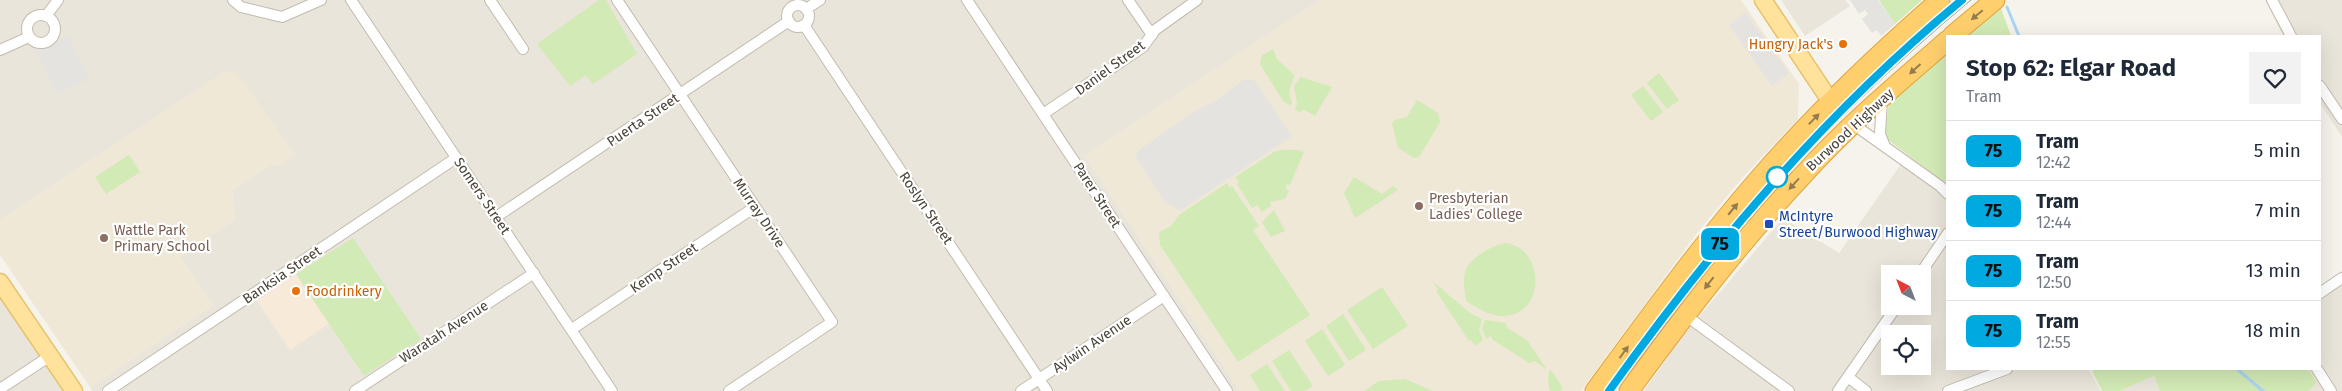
<!DOCTYPE html>
<style>
:root{--surface:#fff;--page:#f2f2f3;--text:#1f2937;--muted:#747a83;--line:#e0e1e3}
body{margin:0;font-family:"Fira Sans",sans-serif;background:var(--page);color:var(--text);height:100vh;display:flex;flex-direction:column;font-size:19px;white-space:nowrap}
*{box-sizing:border-box;margin:0}
p{font-size:16px;color:var(--muted)}
.icon{flex:none;width:28px;height:28px;fill:none;stroke:currentColor;stroke-width:2;stroke-linecap:round;stroke-linejoin:round}
.map{position:relative;flex:1;overflow:hidden}
.drawer{position:absolute;left:1946px;top:35px;width:375px;height:335px;display:flex;flex-direction:column;background:var(--surface);border-radius:0px;box-shadow:0 5px 20px #0002}
.drawer>*{flex:none}
.badge{padding:0 10px;border-radius:8px;font-size:18px;line-height:32px}
.needle{width:32px;rotate:318deg}
.tools{position:absolute;left:1881px;top:265px;display:grid;gap:10px}
.tools a{display:grid;place-items:center;width:50px;height:50px;border-radius:0px;background:var(--surface);box-shadow:0 5px 20px #0002;font-size:25px}
.map>.badge{position:absolute;translate:-50% -50%;box-shadow:0 0 0 2px #fff}
.round{display:grid;place-items:center;flex:none;width:52px;height:52px;border-radius:0px;background:var(--page)}
.summary{display:flex;align-items:center;justify-content:space-between;height:85px;padding:0 20px}
h1{font-size:24px;font-weight:700;line-height:38px}
ul{padding:0;list-style:none}
li{display:flex;align-items:center;gap:15px;height:60px;padding:0 20px;border-top:1px solid var(--line)}
li div{flex:1}
li b{display:block;font-size:19px}
li em{font-style:normal}
li .badge{min-width:55px;font-weight:700;text-align:center}
.map>svg:first-child{display:block}
.residential{fill:#eae5da;fill-rule:evenodd}
.commercial{fill:#f7ead8}
.education{fill:#efe8d6}
.green{fill:#d2eab5}
.parking{fill:#e5e3e0}
.lines{fill:none;stroke-linecap:round;stroke-linejoin:round}
.stream{stroke:#a9d4f2;stroke-width:3}
.street-casing{stroke:#c2bbae;stroke-width:12}
.primary-casing{stroke:#e6c16a;stroke-width:19}
.highway-casing{stroke:#e0a43c;stroke-width:21}
.street{stroke:#fff;stroke-width:10}
.primary{stroke:#ffe39c;stroke-width:16}
.highway{stroke:#ffcf6e;stroke-width:19}
.tram{stroke:#9a9a9a;stroke-width:1}
.oneway{fill:#937c4e}
.line-casing{stroke:#fff;stroke-width:11}
.line{stroke:#00a9e0;stroke-width:8}
.food-dot{fill:#e8710a;stroke:#fff;stroke-width:2}
.stop-dot{fill:#fff;stroke:#00a9e0;stroke-width:2.5}
.education-dot{fill:#8d6e63;stroke:#fff;stroke-width:2}
.transit-dot{fill:#1a4fb4;stroke:#fff;stroke-width:2}
.labels{text-anchor:middle;dominant-baseline:central;stroke-width:4.5;stroke-linejoin:round;paint-order:stroke}
.food-label{font-size:14px;fill:#c56008;stroke:#fff;text-anchor:end}
.street-label{font-size:14px;fill:#4b4439;stroke:#fff}
.education-label{font-size:14px;fill:#785e54;stroke:#fff;text-anchor:start}
.transit-label{font-size:14px;fill:#164399;stroke:#fff;text-anchor:start}
</style>
<div class="map">
<svg width="2342" height="391" viewBox="0 0 2342 391">
<rect width="100%" height="100%" fill="#f6f3ec"/>
<g class="residential">
<path d="M0 0H1320L1085 156 1240 391H92L90 387 213 305 180 257 235 219 232 190 270 165 282 164 225 72 0 220Z"/>
<path d="M1781 0H1845L1850 6 1805 36Z"/>
<path d="M2265 0H2342V137L2320 103V36H2283Z"/>
<path d="M1908 154 1947 184 1948 369H2089L2101 391H1644L1681 338 1783 218 1839 253ZM1890 274H1922V306H1890ZM1890 334H1922V366H1890Z"/>
<path d="M2342 271V391H2309L2317 382 2308 369H2320V287Z"/>
<path d="M0 295 65 391H0Z"/>
<path d="M2154 376 2160 391H2120Z"/>
</g>
<path class="commercial" d="M296 274 329 324 290 350 257 301Z"/>
<g class="education">
<path d="M1320 0H1741L1799 84 1798 119 1742 178 1697 233 1581 391H1240L1085 156Z"/>
<path d="M225 72 237 73 295 155 282 164 270 165 232 190 235 219 180 257 213 305 90 387 0 255V220Z"/>
</g>
<g class="green">
<path d="M599 0H606L637 54 593 84 586 75 570 86 537 44Z"/>
<path d="M1879 0H1922L1895 24Z"/>
<path d="M2001 8 2011 36H1968Z"/>
<path d="M1273 49 1277 59 1295 76C1290 86 1287 91 1292 102L1291 106 1283 101 1260 64 1262 55Z"/>
<path d="M1947 54V184L1884 137 1889 104Z"/>
<path d="M1659 73 1679 100 1667 109 1647 83Z"/>
<path d="M1301 77 1332 87 1315 116 1303 109 1300 113 1295 109 1297 104 1294 86Z"/>
<path d="M1643 86 1663 112 1651 121 1631 95Z"/>
<path d="M1417 100 1438 113 1440 122 1419 157 1414 158 1398 148 1392 123 1395 120 1407 117Z"/>
<path d="M1282 150H1299L1304 152 1290 185 1287 184 1285 188 1289 191 1285 199 1270 202 1271 206 1262 212 1257 205 1252 208 1237 184 1239 182 1235 177 1274 152Z"/>
<path d="M129 155 140 172 106 194 95 177Z"/>
<path d="M1354 177 1382 194 1393 186 1398 190 1355 218 1344 193Z"/>
<path d="M1227 183 1230 188 1232 186 1259 226 1253 230 1310 315 1238 362 1160 245 1159 232 1171 226 1179 215Z"/>
<path d="M1274 210 1285 231 1271 237 1262 222Z"/>
<path d="M353 238 421 339 364 376 296 274Z"/>
<path d="M1507 243C1511 244 1517 246 1521 249 1546 269 1538 318 1501 316 1488 315 1477 308 1466 301 1462 275 1462 265 1485 251 1493 247 1498 244 1507 243Z"/>
<path d="M1432 281 1470 313 1482 319 1479 330 1483 340 1475 346 1471 340 1469 341 1436 291 1438 289Z"/>
<path d="M1382 287 1408 326 1373 349 1347 310Z"/>
<path d="M1343 314 1366 350 1349 361 1326 326Z"/>
<path d="M1485 320 1506 323 1507 328 1527 340 1547 370 1535 361 1529 363 1493 340 1491 336 1486 339 1482 328Z"/>
<path d="M1322 329 1345 365 1328 376 1305 341Z"/>
<path d="M1289 350 1313 386 1304 391H1291L1272 361Z"/>
<path d="M1267 364 1285 391H1260L1250 375Z"/>
<path d="M2091 369H2308L2317 382 2309 391H2160L2154 376 2120 391H2102Z"/>
<path d="M1551 370 1563 388 1560 391H1550L1548 381 1549 371Z"/>
<path d="M1405 379 1433 391H1364L1379 381Z"/>
</g>
<g class="parking">
<path d="M1850 0H1878L1895 24 1881 36 1877 30 1872 33 1862 19 1868 14 1865 10 1859 14Z"/>
<path d="M1745 12 1789 73 1772 86 1729 25Z"/>
<path d="M68 35 89 79 57 94 36 50Z"/>
<path d="M1243 80H1254L1292 136 1180 211 1165 202 1135 156 1139 150 1195 111 1216 101Z"/>
</g>
<g class="lines">
<g class="stream">
<path d="M2007 7 2019 36"/>
<path d="M2237 369 2263 391"/>
</g>
<g class="street-casing">
<g id="street">
<path d="M233 0 241 7 282 17 321 0"/>
<path d="M351 0 612 391"/>
<path d="M490 0 523 49"/>
<path d="M617 0 832 322 729 391"/>
<path d="M967 0 1227 391"/>
<path d="M1128 0 1152 35"/>
<path d="M2272 0 2291 36"/>
<circle cx="798" cy="16" r="11"/>
<path d="M806 9 820 0"/>
<circle cx="41" cy="29" r="14"/>
<path d="M46 16 58 0"/>
<path d="M804 25 1047 391"/>
<path d="M0 50 29 37"/>
<path d="M2320 86 2342 119"/>
<path d="M1882 99 1880 134 1884 144"/>
<path d="M1043 114 1143 47 1155 30 1197 0"/>
<path d="M1853 124 1940 186 1948 194"/>
<path d="M496 217 789 21"/>
<path d="M1920 274 1948 233"/>
<path d="M2320 293 2342 278"/>
<path d="M1685 315 1789 391"/>
<path d="M572 329 755 207"/>
<path d="M2317 369 2331 391"/>
<path d="M1848 377 1866 391"/>
<path d="M0 389 50 356"/>
<path d="M108 391 456 158"/>
<path d="M355 391 534 273"/>
<path d="M1021 391 1164 296"/>
<path d="M1838 391 1897 306"/>
<path d="M1948 391 2007 369"/>
</g>
</g>
<g class="primary-casing">
<g id="primary">
<path d="M1763 0 1831 102"/>
<path d="M0 282 74 391"/>
</g>
</g>
<g class="highway-casing">
<g id="highway">
<path d="M1952 36 1995 0"/>
<path d="M1595 391C1647 320 1699 248 1757 181 1813 116 1876 56 1940 0"/>
<path d="M1629 391C1684 316 1739 243 1803 175 1847 126 1898 83 1948 40"/>
</g>
</g>
<use href="#street" class="street"/>
<use href="#primary" class="primary"/>
<use href="#highway" class="highway"/>
<path class="tram" d="M1615 391C1662 329 1708 265 1759 206 1824 131 1895 63 1971 0"/>
</g>
<defs><path id="oneway-solid" d="M-6-.8H1V-3.2L6.5 0L1 3.2V.8H-6Z" transform="scale(1.25)"/></defs>
<g class="oneway">
<use href="#oneway-solid" transform="translate(1977 15) rotate(140)"/>
<use href="#oneway-solid" transform="translate(1915 69) rotate(138)"/>
<use href="#oneway-solid" transform="translate(1814 119) rotate(-46)"/>
<use href="#oneway-solid" transform="translate(1794 184) rotate(132)"/>
<use href="#oneway-solid" transform="translate(1733 209) rotate(-50)"/>
<use href="#oneway-solid" transform="translate(1709 283) rotate(128)"/>
<use href="#oneway-solid" transform="translate(1624 352) rotate(-54)"/>
</g>
<g class="lines">
<g class="line-casing">
<path id="line" d="M1609 391C1712 247 1825 113 1962 0"/>
</g>
<use href="#line" class="line"/>
</g>
<g class="food-dot">
<circle cx="1843" cy="44" r="5"/>
<circle cx="296" cy="291" r="5"/>
</g>
<circle class="stop-dot" cx="1777" cy="177" r="10"/>
<g class="education-dot">
<circle cx="1419" cy="206" r="5"/>
<circle cx="104" cy="238" r="5"/>
</g>
<rect class="transit-dot" x="1764" y="219" width="10" height="10" rx="2.5"/>
<g class="labels">
<g class="food-label">
<text x="1833" y="44">Hungry Jack's</text>
<text x="306" y="291" text-anchor="start">Foodrinkery</text>
</g>
<g class="street-label">
<text transform="translate(1110 68) rotate(-36)">Daniel Street</text>
<text transform="translate(643 120) rotate(-34)">Puerta Street</text>
<text transform="translate(1850 130) rotate(-43)">Burwood Highway</text>
<text transform="translate(1097 195) rotate(57)">Parer Street</text>
<text transform="translate(482 196) rotate(56)">Somers Street</text>
<text transform="translate(926 208) rotate(56)">Roslyn Street</text>
<text transform="translate(759 213) rotate(56)">Murray Drive</text>
<text transform="translate(664 268) rotate(-34)">Kemp Street</text>
<text transform="translate(282 275) rotate(-34)">Banksia Street</text>
<text transform="translate(444 332) rotate(-33)">Waratah Avenue</text>
<text transform="translate(1092 344) rotate(-34)">Aylwin Avenue</text>
</g>
<g class="education-label">
<text x="1429" y="198">Presbyterian<tspan x="1429" dy="16">Ladies' College</tspan></text>
<text x="114" y="230">Wattle Park<tspan x="114" dy="16">Primary School</tspan></text>
</g>
<g class="transit-label">
<text x="1779" y="216">McIntyre<tspan x="1779" dy="16">Street/Burwood Highway</tspan></text>
</g>
</g>
</svg>
<div class="tools">
<a><svg class="needle" viewBox="-14 -14 28 28"><path d="M0-13l5 13h-10z" fill="#e53935"/><path d="M0 13l5-13h-10z" fill="#747a83"/></svg></a>
<a><svg class="icon" aria-label="locate" viewBox="0 0 24 24"><circle cx="12" cy="12" r="6"/><path d="M12 2v4M12 18v4M2 12h4M18 12h4"/></svg></a>
</div>
<b class="badge" style="left:1720px;top:244px;background:#00a9e0;color:#111">75</b>
<section class="drawer">
<div class="summary"><div><h1>Stop 62: Elgar Road</h1><p>Tram</p></div><a class="round"><svg class="icon" aria-label="heart" viewBox="0 0 24 24"><path d="M12 20l-8-8c-3-5 5-10 8-4 3-6 11-1 8 4z"/></svg></a></div>
<ul>
<li><span class="badge" style="background:#00a9e0;color:#111">75</span><div><b>Tram</b><p>12:42</p></div><em>5 min</em></li>
<li><span class="badge" style="background:#00a9e0;color:#111">75</span><div><b>Tram</b><p>12:44</p></div><em>7 min</em></li>
<li><span class="badge" style="background:#00a9e0;color:#111">75</span><div><b>Tram</b><p>12:50</p></div><em>13 min</em></li>
<li><span class="badge" style="background:#00a9e0;color:#111">75</span><div><b>Tram</b><p>12:55</p></div><em>18 min</em></li>
</ul>
</section>
</div>
